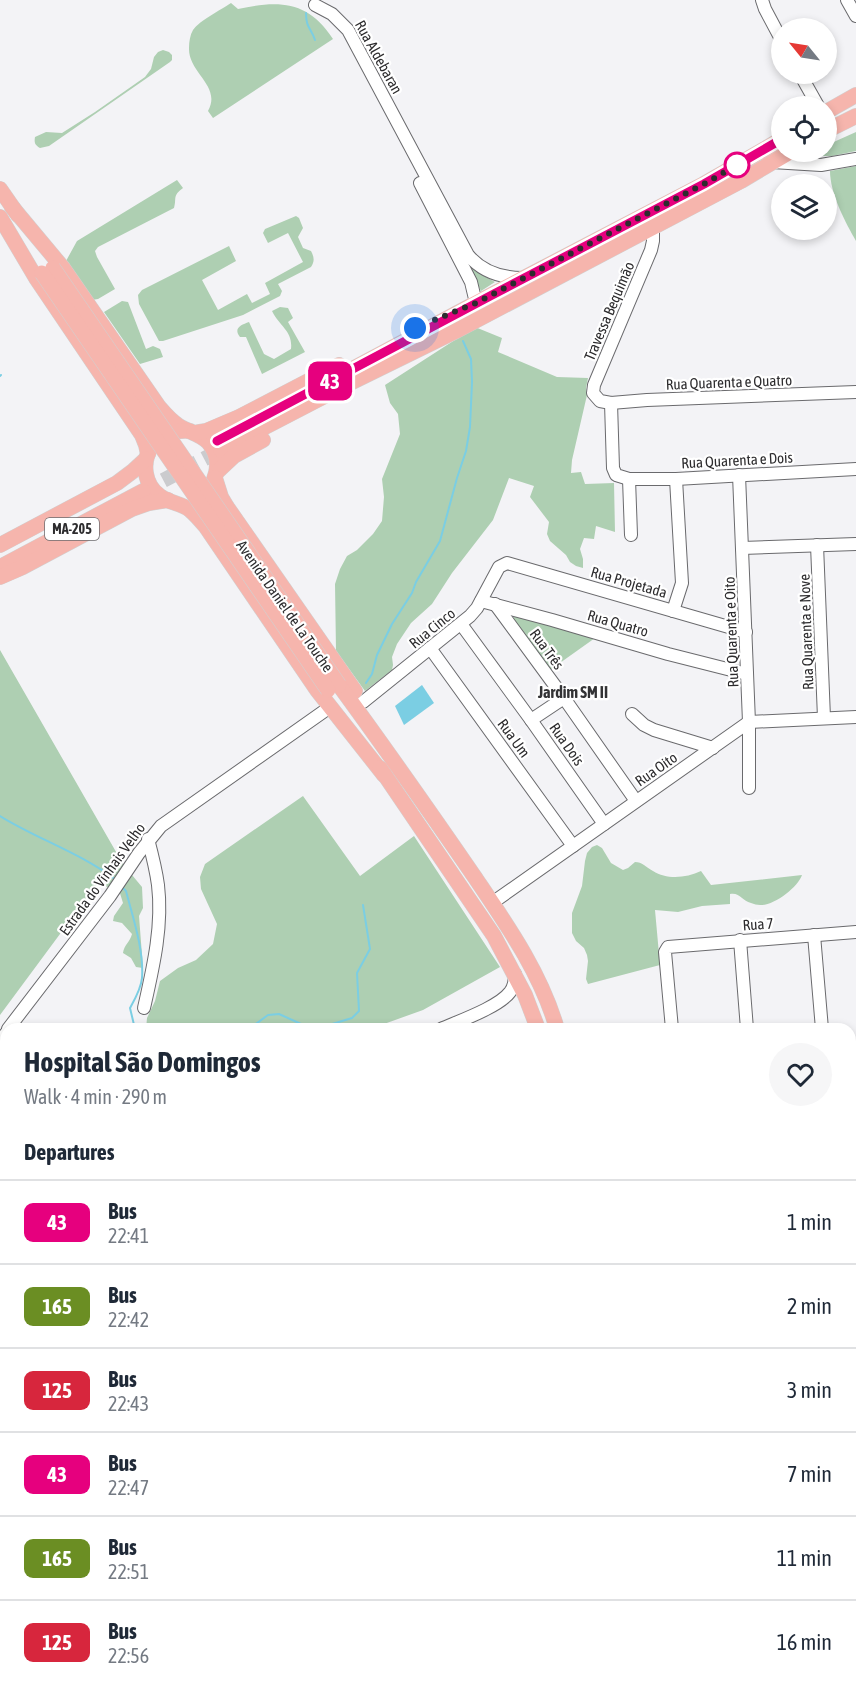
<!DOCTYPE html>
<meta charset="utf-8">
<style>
:root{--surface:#fff;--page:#f6f6f7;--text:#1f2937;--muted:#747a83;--line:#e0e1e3}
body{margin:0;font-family:"Asap Condensed",sans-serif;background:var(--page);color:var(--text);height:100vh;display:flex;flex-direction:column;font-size:22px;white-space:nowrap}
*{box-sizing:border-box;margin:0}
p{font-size:20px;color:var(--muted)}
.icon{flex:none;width:33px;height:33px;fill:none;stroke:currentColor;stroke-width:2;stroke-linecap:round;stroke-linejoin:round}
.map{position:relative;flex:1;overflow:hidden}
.drawer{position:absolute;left:0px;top:1023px;width:856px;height:674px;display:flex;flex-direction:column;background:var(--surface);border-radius:18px 18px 0 0;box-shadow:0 3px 9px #0003}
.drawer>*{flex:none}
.badge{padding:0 12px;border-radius:9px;font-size:21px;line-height:39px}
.needle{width:39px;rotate:300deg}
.controls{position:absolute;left:771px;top:18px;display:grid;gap:12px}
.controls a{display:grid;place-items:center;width:66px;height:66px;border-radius:50%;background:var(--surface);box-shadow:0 3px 9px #0003;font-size:30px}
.you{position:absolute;width:30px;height:30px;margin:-15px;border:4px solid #fff;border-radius:50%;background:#1a73e8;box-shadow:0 0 0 9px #1a73e833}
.map>.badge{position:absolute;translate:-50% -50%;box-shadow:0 0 0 3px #fff}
h2{padding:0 24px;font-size:22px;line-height:54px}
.round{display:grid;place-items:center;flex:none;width:63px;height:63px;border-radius:32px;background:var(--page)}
.head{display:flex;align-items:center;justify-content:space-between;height:102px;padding:0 24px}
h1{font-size:28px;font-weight:700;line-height:45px}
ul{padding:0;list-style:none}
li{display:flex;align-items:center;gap:18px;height:84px;padding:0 24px;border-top:2px solid var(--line)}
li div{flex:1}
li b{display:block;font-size:22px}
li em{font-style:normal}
li .badge{min-width:66px;font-weight:700;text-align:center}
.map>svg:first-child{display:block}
.green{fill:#aecfb2}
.water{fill:#7bcee3}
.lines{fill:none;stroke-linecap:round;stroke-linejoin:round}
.stream{stroke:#7bcee3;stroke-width:2}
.major-tunnel{stroke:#cbcbce;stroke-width:15;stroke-dasharray:15 8;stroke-linecap:butt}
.minor-casing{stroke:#6a6a6d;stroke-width:14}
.major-casing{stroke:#d1d1d1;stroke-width:16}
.minor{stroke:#fff;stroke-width:12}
.major{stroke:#f6b5ad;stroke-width:15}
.major-bridge-casing{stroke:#d1d1d1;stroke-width:16;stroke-linecap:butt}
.major-bridge{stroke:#f6b5ad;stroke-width:15}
.line-casing{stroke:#fff;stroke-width:14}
.line{stroke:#e6007e;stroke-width:9}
.walk{stroke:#2d2c2e;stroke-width:6;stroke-dasharray:0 10.8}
.stop-dot{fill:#fff;stroke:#e6007e;stroke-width:3}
.labels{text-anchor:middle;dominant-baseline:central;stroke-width:4.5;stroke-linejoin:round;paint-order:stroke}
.shield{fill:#fff;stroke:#6c6b6d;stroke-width:1.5}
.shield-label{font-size:14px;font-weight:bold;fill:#2d2c2e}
.street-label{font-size:15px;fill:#2d2c2e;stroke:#fff}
.neighbourhood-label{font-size:16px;font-weight:bold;fill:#333335;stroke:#fff}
</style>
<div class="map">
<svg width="856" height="1696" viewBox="0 0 856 1696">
<rect width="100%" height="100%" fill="#f3f3f6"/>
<g class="green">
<path d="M231 3 238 9C280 0 308 1 333 39L213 118 208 111C222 86 188 73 189 48 189 42 190 35 193 30 200 20 221 10 231 3Z"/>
<path d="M163 50 169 52 172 55V60L170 62 49 146 40 148C35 145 34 143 35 137L46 132 62 133 95 112 145 77 151 69 154 57 158 52Z"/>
<path d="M856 132V151L832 156H804L813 152H826L827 145Z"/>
<path d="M856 166V241C845 222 830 193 830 171Z"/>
<path d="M177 180 183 188C172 196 177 198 174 208L98 247 95 251 97 257 115 289 98 299 92 300 66 261 77 241Z"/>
<path d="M296 216 299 218 303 228 298 237 303 248 311 251C314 257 315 261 311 267L278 284 282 291 280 296 243 315 163 341H159L139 304 138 295 142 290 229 246 236 261 202 280 218 310 247 294 252 303 270 294 265 283 303 262 288 233 268 243 263 233 265 229Z"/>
<path d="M468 265 475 271 495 282 481 291Z"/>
<path d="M122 301 128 302 146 349 153 346 160 349 163 357 140 364 104 312Z"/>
<path d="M280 307 288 308 293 318 288 322 305 352 262 374 246 337H240C233 328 241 325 249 322L264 354 274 359 291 349C293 331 280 327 272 311Z"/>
<path d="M475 327 502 338 498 352 557 377 588 378 586 388 587 395 572 460 571 473 581 472 585 484 614 483 615 532 596 526 594 539 584 538 580 549 583 559V568L576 566 570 562 566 555 550 541 547 534 549 522 530 497 534 486 509 478 493 520 452 573 432 604 411 623 397 644 392 657 393 665 392 670 365 691 336 651 335 584 340 569 347 556 357 550 373 534 382 521 384 497 382 479 400 434 398 414 390 403 385 385Z"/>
<path d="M516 615 595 638 550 670 511 620Z"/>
<path d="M0 650 123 864 124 871 132 875 142 887 143 908 139 916 143 968 136 967 131 958 123 953C124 945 130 942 132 934L122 923 113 921 114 916 123 903 119 890 97 884 0 1015Z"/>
<path d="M303 796 360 876 414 836 500 967 423 1010 384 1024 347 1023 327 1029H146L147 1018 155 1001 160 981 178 968 196 960 213 944 217 924 201 889 200 877 205 864Z"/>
<path d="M597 845 602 848 611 863 623 870 628 868 635 862C642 862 646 867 653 871 667 880 686 878 701 871L711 885 802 875C798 887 774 906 760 905 757 905 754 904 751 903 742 901 740 892 730 894V904L702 906 678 912 655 910 660 965 588 984 586 979 588 961 587 955 584 948 576 941 572 933V913L582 886 585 861 587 853 592 847Z"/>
<path d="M0 1263 6 1274V1425L0 1444Z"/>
<path d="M6 1452V1690H148L150 1696H0V1539C9 1512 0 1481 6 1452Z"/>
</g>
<path class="water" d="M422 685 434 703 404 725 395 706Z"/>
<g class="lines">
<g class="stream">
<path d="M306 13C306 28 311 28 315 40"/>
<path d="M0 376 1 375"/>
<path d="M366 683 372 674 377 655 392 624 412 593 416 582 440 541 457 478 466 451 470 427 472 382 471 359 463 341"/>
<path d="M0 816C37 839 81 853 116 880"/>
<path d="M121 886 126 891C133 918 144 950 142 978 141 989 135 999 130 1008L135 1029"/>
<path d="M245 1029 253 1026 268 1015 279 1014 310 1028H319L352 1018 359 1011 357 973 370 949 363 905"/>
<path d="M2 1696 6 1681"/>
</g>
<path class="major-tunnel" d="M143 491 221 450"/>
<g class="minor-casing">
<g id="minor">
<path d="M762 0 765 9 782 41"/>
<path d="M847 0 856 16"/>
<path d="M315 5 332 14 348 30 468 255C482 272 501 278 523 278"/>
<path d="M800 74 818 106"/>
<path d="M772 162 821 165 856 159"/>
<path d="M420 183 471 282 476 303"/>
<path d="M653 227V241L651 250 594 385 593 393 600 401 611 403 647 400 856 392"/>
<path d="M611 403 613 468 616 475 629 479H676L856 469"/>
<path d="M739 475 749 722V788"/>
<path d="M629 479 631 535"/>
<path d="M817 545 824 718"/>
<path d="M742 548 856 544"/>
<path d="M481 601 552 620 668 654 747 674"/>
<path d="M495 604 564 698 636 801"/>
<path d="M673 611 682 583 676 479"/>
<path d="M461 624 531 720 604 824"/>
<path d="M430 648 573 846"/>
<path d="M363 702 470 616 477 608 499 567 507 563 746 632"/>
<path d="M632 714 644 725 654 730 713 748"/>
<path d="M531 720 564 698"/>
<path d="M492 903 749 722 856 717"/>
<path d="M814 935 822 1029"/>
<path d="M740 940 747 1029"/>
<path d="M144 1008C153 968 163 926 158 885 156 870 152 854 148 839"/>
<path d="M8 1029 110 896 139 853 161 826 330 707"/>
<path d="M441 1029C459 1021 499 1007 510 992 514 987 515 981 515 974"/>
<path d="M672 1029 665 952 668 947 856 932"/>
<path d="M0 1043 6 1033"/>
<path d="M850 1080H856"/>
<path d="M0 1254H6"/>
<path d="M850 1362 854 1405"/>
<path d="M850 1483 856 1482"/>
<path d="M850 1546 856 1545"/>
<path d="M850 1609 856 1608"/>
<path d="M850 1671H856"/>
<path d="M234 1690 236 1696"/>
<path d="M655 1690 656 1696"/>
</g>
</g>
<g class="major-casing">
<g id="major">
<path d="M826 112 856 95"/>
<path d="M826 131 856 116"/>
<path d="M0 189 18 215"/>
<path d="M12 207 63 268 159 407C165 414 171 421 179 426 189 432 200 434 208 442 224 460 217 486 198 498"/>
<path d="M0 217 36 278 142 435 146 445 148 454"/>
<path d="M242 428 476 303 704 184 782 139"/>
<path d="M190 431C175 430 161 433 152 446 141 462 144 485 160 496 169 503 181 503 190 510 196 515 201 521 206 527L317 690 384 775"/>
<path d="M194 433 206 431 239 417 339 365"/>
<path d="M221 450 346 385 456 331 741 181 790 152"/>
<path d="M217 472 234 456 263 440"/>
<path d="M215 478 221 497 227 507 355 691"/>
<path d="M0 545 117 483 133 471 146 459"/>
<path d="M0 567 143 491"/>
<path d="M0 577 23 567 132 509 149 503 168 500"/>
<path d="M339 685C385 748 430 812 474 876 507 925 541 973 557 1029"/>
<path d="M380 768 494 936 525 995 538 1029"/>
<path d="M850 1405H856"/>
<path d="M608 1690V1696"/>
<path d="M625 1690V1696"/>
</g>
</g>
<use href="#minor" class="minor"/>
<use href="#major" class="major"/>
<g class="major-bridge-casing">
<g id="major-bridge">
<path d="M53 268 339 685"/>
<path d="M42 273 328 690"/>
</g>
</g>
<use href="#major-bridge" class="major-bridge"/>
</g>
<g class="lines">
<g class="line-casing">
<path id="line" d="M217 441 492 295 704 184 782 139"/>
</g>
<use href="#line" class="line"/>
<path class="walk" d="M415 328 476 303 704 184 737 165"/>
</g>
<circle class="stop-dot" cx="737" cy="165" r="12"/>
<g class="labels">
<rect class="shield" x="45" y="518" width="54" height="22" rx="4.5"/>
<g class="shield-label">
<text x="72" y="529">MA-205</text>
</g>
<g class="street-label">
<text transform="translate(379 57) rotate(61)">Rua Aldebaran</text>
<text transform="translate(609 311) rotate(-67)">Travessa Bequimão</text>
<text transform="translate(729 382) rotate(-2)">Rua Quarenta e Quatro</text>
<text transform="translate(737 460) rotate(-3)">Rua Quarenta e Dois</text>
<text transform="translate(629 582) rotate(16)">Rua Projetada</text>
<text transform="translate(285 606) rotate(55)">Avenida Daniel de La Touche</text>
<text transform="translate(618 623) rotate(16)">Rua Quatro</text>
<text transform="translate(432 628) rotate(-39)">Rua Cinco</text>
<text transform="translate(731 632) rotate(-92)">Rua Quarenta e Oito</text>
<text transform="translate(806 632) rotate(-92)">Rua Quarenta e Nove</text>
<text transform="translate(547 649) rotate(54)">Rua Três</text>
<text transform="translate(514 738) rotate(54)">Rua Um</text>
<text transform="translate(567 744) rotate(55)">Rua Dois</text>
<text transform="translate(656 769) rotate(-35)">Rua Oito</text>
<text transform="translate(102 879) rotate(-54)">Estrada do Vinhais Velho</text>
<text transform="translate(758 924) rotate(-4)">Rua 7</text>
</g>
<g class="neighbourhood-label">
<text x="573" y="692">Jardim SM II</text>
</g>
</g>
</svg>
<div class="controls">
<a><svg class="needle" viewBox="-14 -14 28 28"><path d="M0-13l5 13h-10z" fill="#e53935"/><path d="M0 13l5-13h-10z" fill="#747a83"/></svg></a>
<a><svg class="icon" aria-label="locate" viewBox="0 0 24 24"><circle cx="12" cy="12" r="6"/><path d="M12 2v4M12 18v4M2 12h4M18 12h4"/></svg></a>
<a><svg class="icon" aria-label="layers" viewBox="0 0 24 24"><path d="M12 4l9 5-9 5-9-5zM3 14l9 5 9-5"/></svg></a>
</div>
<div class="you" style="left:415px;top:328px"></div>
<b class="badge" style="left:330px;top:381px;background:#e6007e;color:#fff">43</b>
<section class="drawer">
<div class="head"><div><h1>Hospital São Domingos</h1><p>Walk · 4 min · 290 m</p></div><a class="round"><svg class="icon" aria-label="heart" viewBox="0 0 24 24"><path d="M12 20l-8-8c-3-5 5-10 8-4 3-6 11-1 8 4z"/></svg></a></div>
<h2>Departures</h2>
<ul>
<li><span class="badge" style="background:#e6007e;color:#fff">43</span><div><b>Bus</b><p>22:41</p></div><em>1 min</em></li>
<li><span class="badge" style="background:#6b8e23;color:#fff">165</span><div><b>Bus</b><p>22:42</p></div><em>2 min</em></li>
<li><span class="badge" style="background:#d7263d;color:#fff">125</span><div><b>Bus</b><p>22:43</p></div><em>3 min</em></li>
<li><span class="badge" style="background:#e6007e;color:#fff">43</span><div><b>Bus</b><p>22:47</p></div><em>7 min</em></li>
<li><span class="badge" style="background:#6b8e23;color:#fff">165</span><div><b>Bus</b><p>22:51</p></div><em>11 min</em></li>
<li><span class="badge" style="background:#d7263d;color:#fff">125</span><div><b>Bus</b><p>22:56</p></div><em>16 min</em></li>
</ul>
</section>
</div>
